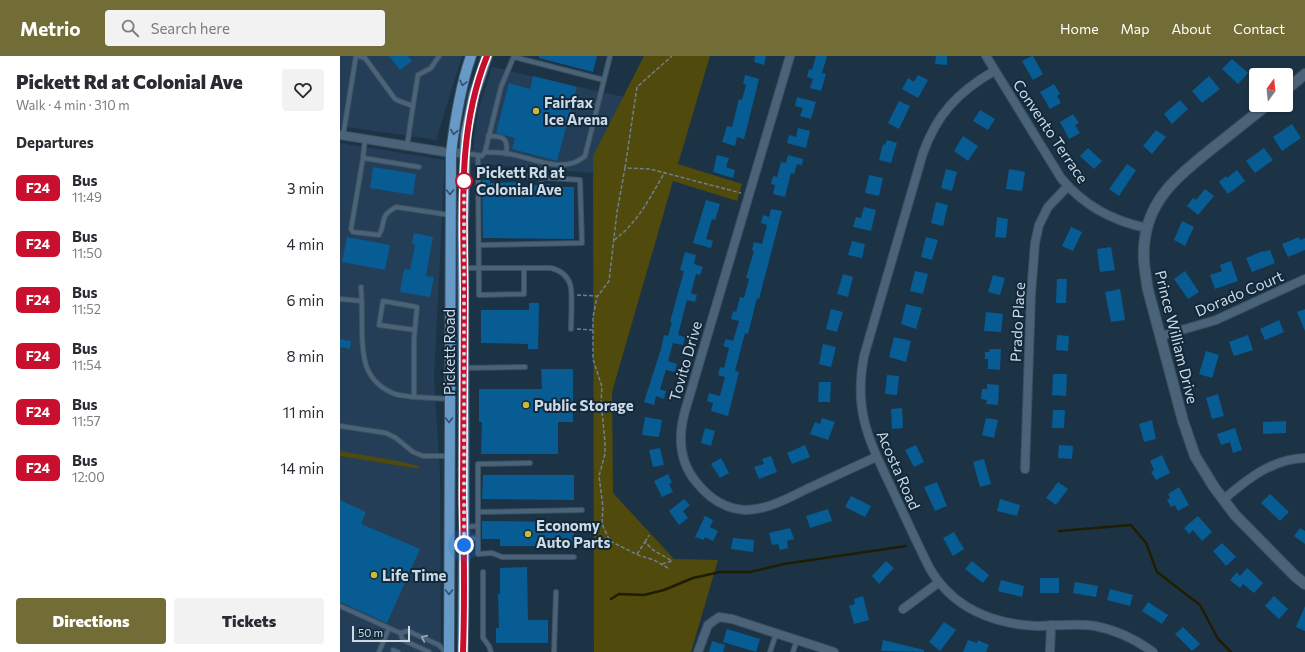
<!DOCTYPE html>
<meta charset="utf-8">
<style>
:root{--surface:#fff;--page:#f2f2f3;--text:#2b2b33;--muted:#7c7c81;--accent:#726c37}
body{margin:0;font-family:Commissioner,sans-serif;background:var(--page);color:var(--text);height:100vh;display:flex;flex-direction:column;font-size:15px;white-space:nowrap}
*{box-sizing:border-box;margin:0}
p{font-size:13px;color:var(--muted)}
.icon{flex:none;width:22px;height:22px;fill:none;stroke:currentColor;stroke-width:2;stroke-linecap:round;stroke-linejoin:round}
.map{position:relative;flex:1;overflow:hidden}
.details{display:flex;flex-direction:column;background:var(--surface);width:340px}
.details>*{flex:none}
.badge{padding:0 8px;border-radius:6px;font-size:14px;line-height:26px}
.needle{width:26px;rotate:15deg}
.buttons{position:absolute;left:909px;top:12px;display:grid;gap:8px}
.buttons a{display:grid;place-items:center;width:44px;height:44px;border-radius:4px;background:var(--surface);box-shadow:0 1px 3px #0004;font-size:20px}
.scale{position:absolute;left:12px;bottom:10px;width:58px;box-sizing:border-box;padding-left:4px;border:2px solid #ccdae6;border-top:0;font-size:11px;line-height:14px;white-space:nowrap;color:#ccdae6;-webkit-text-stroke:3px #12283b;paint-order:stroke}
.you{position:absolute;width:20px;height:20px;margin:-10px;border:3px solid #fff;border-radius:50%;background:#1a73e8;box-shadow:0 0 0 6px #1a73e833}
.map>.badge{position:absolute;translate:-50% -50%;box-shadow:0 0 0 2px #fff}
h2{padding:0 16px;font-size:15px;line-height:36px}
.round{display:grid;place-items:center;flex:none;width:42px;height:42px;border-radius:4px;background:var(--page)}
.headline{display:flex;align-items:center;justify-content:space-between;height:68px;padding:0 16px}
h1{font-size:19px;font-weight:800;line-height:30px}
.cta{display:flex;gap:8px;margin-top:auto;padding:8px 16px}
.cta a{flex:1;height:46px;border-radius:4px;background:var(--accent);color:#fff;font-size:16px;font-weight:800;line-height:46px;text-align:center}
.cta a+a{background:var(--page);color:var(--text)}
ul{padding:0;list-style:none}
li{display:flex;align-items:center;gap:12px;height:56px;padding:0 16px}
li div{flex:1}
li b{display:block;font-size:15px}
li em{font-style:normal}
li .badge{min-width:44px;font-weight:700;text-align:center}
header{display:flex;align-items:center;gap:24px;box-sizing:border-box;height:56px;padding:0 20px;background:var(--accent);color:#fff}
header strong{font-size:19px}
nav{display:flex;gap:22px;margin-inline-start:auto;font-size:14px}
.search{width:280px;height:36px;background:var(--page);display:flex;align-items:center;gap:10px;box-sizing:border-box;padding:0 14px;border-radius:4px;color:var(--muted);font-size:15px}
main{display:flex;flex:1;min-height:0}
.map>svg:first-child{display:block}
.built{fill:#233e56}
.green{fill:#504a0c}
.lines{fill:none;stroke-linecap:round;stroke-linejoin:round}
.stream{stroke:#201d01;stroke-width:2.5}
.building{fill:#075c93}
.service-casing{stroke:#3c505f;stroke-width:6}
.minor-casing{stroke:#3c505f;stroke-width:10}
.tertiary-casing{stroke:#3c505f;stroke-width:12}
.primary-casing{stroke:#3c505f;stroke-width:12}
.path{stroke:#6e8090;stroke-width:1.5;stroke-dasharray:4 2;stroke-linecap:butt}
.service{stroke:#4b6378;stroke-width:4}
.minor{stroke:#4b6378;stroke-width:8}
.tertiary{stroke:#4b6378;stroke-width:10}
.primary{stroke:#679ac7;stroke-width:10}
.oneway{stroke:#30506c}
.oneway2{stroke:#98aaba}
.line-casing{stroke:#fff;stroke-width:9}
.line{stroke:#c8102e;stroke-width:6}
.walk{stroke:#ccdae6;stroke-width:4;stroke-dasharray:0 7.2}
.poi-dot{fill:#c8bb3b;stroke:#12283b;stroke-width:1.5}
.stop-dot{fill:#fff;stroke:#c8102e;stroke-width:2}
.labels{text-anchor:middle;dominant-baseline:central;stroke-width:4;stroke-linejoin:round;paint-order:stroke}
.poi-label{font-size:15px;font-weight:bold;fill:#ccdae6;stroke:#12283b;text-anchor:start}
.street-label{font-size:15px;fill:#ccdae6;stroke:#12283b}
.stop-label{font-size:15px;font-weight:bold;fill:#ccdae6;stroke:#12283b;text-anchor:start}
</style>
<header>
<strong>Metrio</strong>
<div class="search"><svg class="icon" aria-label="search" viewBox="0 0 24 24"><circle cx="10" cy="10" r="6"/><path d="M15 15l6 6"/></svg>Search here</div>
<nav><a>Home</a><a>Map</a><a>About</a><a>Contact</a></nav>
</header>
<main>
<section class="details">
<div class="headline"><div><h1>Pickett Rd at Colonial Ave</h1><p>Walk · 4 min · 310 m</p></div><a class="round"><svg class="icon" aria-label="heart" viewBox="0 0 24 24"><path d="M12 20l-8-8c-3-5 5-10 8-4 3-6 11-1 8 4z"/></svg></a></div>
<h2>Departures</h2>
<ul>
<li><span class="badge" style="background:#c8102e;color:#fff">F24</span><div><b>Bus</b><p>11:49</p></div><em>3 min</em></li>
<li><span class="badge" style="background:#c8102e;color:#fff">F24</span><div><b>Bus</b><p>11:50</p></div><em>4 min</em></li>
<li><span class="badge" style="background:#c8102e;color:#fff">F24</span><div><b>Bus</b><p>11:52</p></div><em>6 min</em></li>
<li><span class="badge" style="background:#c8102e;color:#fff">F24</span><div><b>Bus</b><p>11:54</p></div><em>8 min</em></li>
<li><span class="badge" style="background:#c8102e;color:#fff">F24</span><div><b>Bus</b><p>11:57</p></div><em>11 min</em></li>
<li><span class="badge" style="background:#c8102e;color:#fff">F24</span><div><b>Bus</b><p>12:00</p></div><em>14 min</em></li>
</ul>
<div class="cta"><a>Directions</a><a>Tickets</a></div>
</section>
<div class="map">
<svg width="965" height="596" viewBox="0 0 965 596">
<rect width="100%" height="100%" fill="#1c3346"/>
<g class="built">
<path d="M0 0H122L96 84 0 70Z"/>
<path d="M152 11 284 41 254 117 131 107 138 55Z"/>
<path d="M0 87 105 104 94 321 100 416 101 580 99 596H0Z"/>
</g>
<g class="green">
<path d="M304 0H370L338 108 402 128 397 145 333 125 272 336 273 437 334 503 378 504 351 596H254L253 100Z"/>
<path d="M0 395 58 405 78 410 80 413 0 400Z"/>
</g>
<g class="lines">
<g class="stream">
<path d="M719 475 791 469 806 487 817 516 860 549 878 583 891 596"/>
<path d="M271 543 279 538 304 539 324 534 353 522 380 516H410L444 508 566 490"/>
</g>
</g>
<g class="building">
<path d="M49 0H68L72 5 60 14Z"/>
<path d="M199 0H257L253 16 199 2Z"/>
<path d="M415 0H426L424 9 414 6Z"/>
<path d="M476 0H487L482 17 486 18 481 35 470 32 473 23 467 21 469 13 472 14Z"/>
<path d="M596 0H607V9L595 8Z"/>
<path d="M692 0H693L703 18 693 24 682 5Z"/>
<path d="M892 3 908 17 898 28 882 13Z"/>
<path d="M405 19 419 23 404 83 397 81 395 90 382 86 387 70 392 71 399 43 402 44 406 29 403 28Z"/>
<path d="M578 19 588 24 578 42 562 33 568 22 574 26Z"/>
<path d="M193 20 237 31 217 105 172 93 175 82 156 77 169 27 190 33Z"/>
<path d="M869 20 880 33 862 47 852 35Z"/>
<path d="M714 28 720 38 717 40 721 47 710 53 700 36Z"/>
<path d="M457 41 476 46 471 63 460 60 463 52 455 50Z"/>
<path d="M840 44 848 53 832 68 824 58Z"/>
<path d="M559 45 570 50 559 73 548 67Z"/>
<path d="M640 54 655 63 648 74 633 65Z"/>
<path d="M733 58 739 67 735 69 740 77 729 83 720 66Z"/>
<path d="M952 68 961 82 942 95 933 81Z"/>
<path d="M458 72 470 75 466 92 447 87 449 79 456 81Z"/>
<path d="M816 74 826 81 812 98 803 90Z"/>
<path d="M623 80 638 90 628 105 614 95Z"/>
<path d="M547 84 557 87 551 107 539 104 543 88 545 89Z"/>
<path d="M748 92 762 105 754 113 740 100Z"/>
<path d="M924 92 933 104 915 117 906 105Z"/>
<path d="M377 99 389 102 386 111 395 114 393 122 373 116Z"/>
<path d="M448 99 463 103 462 109 457 108 454 118 451 117 445 141 433 138 435 129 431 128 433 120 437 121 441 106 446 107Z"/>
<path d="M787 108 796 114 779 140 769 133Z"/>
<path d="M33 111 76 118 73 139 30 132Z"/>
<path d="M606 113 617 116 612 135 601 132Z"/>
<path d="M669 113 685 116 682 135 666 133Z"/>
<path d="M897 114 905 125 888 138 879 126 886 120 887 122Z"/>
<path d="M529 119 543 122 539 140 525 137Z"/>
<path d="M142 124H150V127L179 126V129H198V125H204V129L210 128V131H234V183L143 182Z"/>
<path d="M865 133 874 140 858 159 847 150 853 142 856 144Z"/>
<path d="M366 144 380 148 375 164 372 163 366 183 373 185 371 192 353 187Z"/>
<path d="M596 146 608 149 603 170 591 167Z"/>
<path d="M524 151 536 154 531 175 513 171 516 161 521 162Z"/>
<path d="M431 153 442 155 419 243 417 242 408 278 405 277 395 315 399 316 388 360 371 355 373 347 367 345 369 337 380 340 385 321 378 319 380 311 384 312 389 292 383 290 386 283 393 285 399 265 391 263 393 255 396 256 400 241 404 242 409 223 406 222 414 195 412 194 414 186 422 188 427 169 421 167 423 159 429 161Z"/>
<path d="M657 161 668 163 666 182 655 181Z"/>
<path d="M842 165 854 171 845 190 834 184Z"/>
<path d="M731 171 742 176 733 195 722 190Z"/>
<path d="M74 177 93 181 86 220 94 221 90 241 60 236 64 213 70 214 75 189 72 188Z"/>
<path d="M7 181 50 189 45 214 2 206Z"/>
<path d="M586 181 598 184 592 204 581 201Z"/>
<path d="M959 181 960 184 965 182V194L948 201 942 188Z"/>
<path d="M512 185 525 188 522 202 508 199Z"/>
<path d="M771 191 775 214 760 216 757 193Z"/>
<path d="M930 194 935 207 912 216 906 202 923 195V196Z"/>
<path d="M345 196 356 199 354 208 363 211 360 219 356 218 351 237 357 239 355 246 347 244 338 279 345 281 343 289 333 287 328 305 337 308 335 316 326 314 320 333 326 335 324 343 316 340 314 349 304 346 321 293 324 279 328 280 332 266H330L344 215 340 214Z"/>
<path d="M891 205 898 225 875 233 870 219 882 215 880 209Z"/>
<path d="M575 215 588 218 583 238 570 235Z"/>
<path d="M845 215 859 236 848 243 834 223Z"/>
<path d="M503 218 513 221 508 241 497 238Z"/>
<path d="M653 219 665 222 660 239 648 236Z"/>
<path d="M717 223H727L726 247H716Z"/>
<path d="M780 233 785 264 771 266 765 236Z"/>
<path d="M189 247H199L198 293H188V288L141 287V254H189Z"/>
<path d="M566 248 582 252 576 273 561 268Z"/>
<path d="M491 253 503 256 497 276 486 273Z"/>
<path d="M965 253V275L957 256Z"/>
<path d="M646 256 663 258 661 276 644 275Z"/>
<path d="M939 264 944 276 925 284 920 273Z"/>
<path d="M717 279 729 280 728 295 716 294Z"/>
<path d="M908 279 913 294 894 300 889 286Z"/>
<path d="M554 281 571 285 566 306 549 301Z"/>
<path d="M0 283 11 285 10 293 0 291Z"/>
<path d="M483 288 496 291 491 311 479 308Z"/>
<path d="M650 293H661L660 314 648 313V303H645V296H649Z"/>
<path d="M866 295 879 299 872 322 859 318Z"/>
<path d="M201 313H233V366H218V398H141L142 366H139V333H202Z"/>
<path d="M713 318H727L726 340 712 339Z"/>
<path d="M547 319 559 320 557 339 545 338Z"/>
<path d="M479 326H491L490 346H478Z"/>
<path d="M647 328 659 329 658 349 646 348 647 344 641 343 642 333H647Z"/>
<path d="M878 338 884 360 872 363 866 342Z"/>
<path d="M562 352 563 372 552 373 551 353Z"/>
<path d="M713 354H725L724 372H712Z"/>
<path d="M305 361 322 364 319 381 302 379Z"/>
<path d="M482 362 495 366 488 384 470 378 475 366 480 368Z"/>
<path d="M646 362 658 364 654 382 642 379Z"/>
<path d="M812 364 816 383 804 386 799 368Z"/>
<path d="M946 365V377L923 378V366Z"/>
<path d="M365 372 375 375 371 390 361 387Z"/>
<path d="M895 372 902 394 893 397 890 386 881 389 877 378Z"/>
<path d="M465 389 470 401 452 408 447 397Z"/>
<path d="M576 389 584 406 574 411 565 394Z"/>
<path d="M719 389 733 390 732 403 718 402Z"/>
<path d="M320 392 324 409 313 411 309 394Z"/>
<path d="M822 399 830 417 816 424 811 416 814 414 810 405Z"/>
<path d="M431 400 437 416 419 423 414 411 424 408 422 403Z"/>
<path d="M381 402 389 417 380 422 371 408Z"/>
<path d="M644 403 651 428 640 431 633 406Z"/>
<path d="M328 418 332 427 329 428 333 436 322 441 314 425Z"/>
<path d="M143 419H234V444L142 443Z"/>
<path d="M597 426 607 450 595 455 584 431Z"/>
<path d="M718 426 728 433 716 449 706 442Z"/>
<path d="M839 431 849 449 838 455 835 449 831 451 827 444 830 442 828 438Z"/>
<path d="M930 438 949 456 940 465 921 447Z"/>
<path d="M511 440 531 450 525 461 505 451Z"/>
<path d="M344 443 350 449 343 455 348 462 339 469 329 455Z"/>
<path d="M660 443 680 449 677 460 657 455Z"/>
<path d="M0 444 26 456 21 468 80 493 47 567 0 546Z"/>
<path d="M488 453 492 465 470 472 466 460Z"/>
<path d="M365 460 373 464 370 471 378 475 373 485 365 481 364 484 355 481Z"/>
<path d="M858 460 872 476 862 485 853 474 849 478 844 472Z"/>
<path d="M142 465 234 466V490H160V483H142Z"/>
<path d="M450 472 454 483 447 485 448 492 440 494 438 488 432 489 429 477Z"/>
<path d="M960 472 965 475V488L954 480Z"/>
<path d="M614 476 624 493 613 500 603 482Z"/>
<path d="M393 482 414 484 413 496 391 493Z"/>
<path d="M882 487 896 501 886 510 873 495Z"/>
<path d="M546 505 554 512 539 528 532 520Z"/>
<path d="M632 505 649 519 643 527 625 513Z"/>
<path d="M187 511 188 564H208V587H156V572H159L158 538H160V512Z"/>
<path d="M907 512 923 527 914 537 903 528 900 532 890 524 897 516 900 520Z"/>
<rect x="700" y="522" width="19" height="15"/>
<path d="M661 524 684 530 682 541 658 535Z"/>
<path d="M735 526 758 530 756 541 733 537Z"/>
<path d="M770 533 793 539 790 550 767 544Z"/>
<path d="M523 540 529 564 514 568 509 550 515 548 514 543Z"/>
<path d="M934 540 948 553 939 563 925 550Z"/>
<path d="M808 546 828 559 822 568 802 555Z"/>
<path d="M965 550V575L956 571Z"/>
<path d="M604 566 616 574 600 595 589 586Z"/>
<path d="M843 571 860 588 852 595 835 578Z"/>
<path d="M387 573 420 583 416 596 383 586Z"/>
<path d="M543 584 584 594V596L541 595Z"/>
<path d="M628 584 637 587 638 584 649 589 646 596H623Z"/>
<path d="M372 585 385 589 383 596H369Z"/>
</g>
<g class="lines">
<g class="service-casing">
<g id="service">
<path d="M18 0 25 2 55 43 59 45 73 50 67 90"/>
<path d="M174 1 264 24"/>
<path d="M73 50 78 19 91 12 99 0"/>
<path d="M3 80 16 0"/>
<path d="M148 80C162 80 169 81 166 98"/>
<path d="M25 83 23 102 79 111"/>
<path d="M145 96 161 31 174 0"/>
<path d="M125 97 142 100 145 96C153 97 162 96 170 98 193 102 224 119 245 100L270 0"/>
<path d="M138 99 139 239 184 238V212"/>
<path d="M23 102 11 173 13 176 39 179C47 165 38 161 56 151L110 159"/>
<path d="M139 117 240 124 242 187 139 189"/>
<path d="M124 212H211C219 214 227 219 230 228 233 234 231 264 231 273"/>
<path d="M21 231C22 245 22 258 22 272 22 301 24 326 55 338 61 340 68 340 74 341"/>
<path d="M0 243 22 245"/>
<path d="M75 274 39 269 43 245 77 251 74 283V341L109 343"/>
<path d="M124 312 185 311"/>
<path d="M0 370 46 377 56 382 73 396 83 400H109"/>
<path d="M190 407 138 408V498L152 497 162 501H234"/>
<path d="M138 456 242 454"/>
<path d="M125 471 138 470"/>
<path d="M125 483 138 482"/>
<path d="M143 516V582L149 590 151 596"/>
<path d="M0 550 60 577 68 575 99 589 105 596"/>
<path d="M60 577 63 584 89 596"/>
<path d="M53 594 58 596"/>
<path d="M39 596 49 572"/>
<path d="M214 596 216 536"/>
<path d="M430 596 436 578"/>
<path d="M453 596 457 584"/>
</g>
</g>
<g class="minor-casing">
<g id="minor">
<path d="M450 0 345 355C338 380 339 406 357 427 369 442 386 453 406 454 428 454 450 441 469 432 491 422 514 411 536 401"/>
<path d="M646 0 721 122C743 149 772 165 807 172"/>
<path d="M654 15C618 36 597 58 583 97L524 300C513 357 530 386 553 435 565 461 577 487 590 513 613 552 653 568 697 570 716 570 736 567 755 570 776 574 795 583 813 596"/>
<path d="M0 79 111 97H125"/>
<path d="M821 280 876 264 965 223"/>
<path d="M685 413 691 238 695 187 699 169 708 151 728 130"/>
<path d="M883 444C907 423 932 403 965 402"/>
<path d="M563 553 598 527"/>
<path d="M358 596 368 569 379 561 392 563 494 596"/>
<path d="M710 596 711 569"/>
</g>
</g>
<g class="tertiary-casing">
<g id="tertiary">
<path d="M946 34 965 18"/>
<path d="M927 49C909 63 892 77 874 91 843 116 811 139 805 182 802 200 805 216 808 234L843 365 855 400 874 431 895 459 955 520 965 528"/>
</g>
</g>
<g class="primary-casing">
<g id="primary">
<path d="M109 596 111 97C115 64 120 31 131 0"/>
<path d="M123 596 124 489 123 168 125 97 126 78 134 39 147 0"/>
</g>
</g>
<g class="path">
<path d="M285 112 297 31 332 0"/>
<path d="M274 184C298 167 310 141 325 116"/>
<path d="M237 239 257 240"/>
<path d="M237 273 253 274"/>
<path d="M305 486 309 479"/>
<path d="M297 498 305 486 313 494 332 505 322 508"/>
<path d="M328 512 314 504 298 499 270 485 262 468 263 451 259 420 265 398V386L261 346 262 331 253 303V261L257 241 269 225 277 156 285 112 310 113 401 137"/>
</g>
<use href="#service" class="service"/>
<use href="#minor" class="minor"/>
<use href="#tertiary" class="tertiary"/>
<use href="#primary" class="primary"/>
</g>
<defs><path id="oneway-chevron" d="M-2-3.5L2.5 0L-2 3.5" fill="none" stroke-width="1.6" stroke-linecap="round" stroke-linejoin="round"/></defs>
<g class="oneway">
<use href="#oneway-chevron" transform="translate(123 27) rotate(104)"/>
<use href="#oneway-chevron" transform="translate(114 76) rotate(100)"/>
<use href="#oneway-chevron" transform="translate(110 136) rotate(90)"/>
<use href="#oneway-chevron" transform="translate(109 364) rotate(90)"/>
<use href="#oneway-chevron" transform="translate(109 536) rotate(90)"/>
</g>
<use class="oneway2" href="#oneway-chevron" transform="translate(84 582) rotate(-156)"/>
<g class="lines">
<g class="line-casing">
<path id="line" d="M123 596C125 545 124 493 123 442 123 374 124 307 124 239 124 159 116 76 147 0"/>
</g>
<use href="#line" class="line"/>
<path class="walk" d="M124 125V489"/>
</g>
<g class="poi-dot">
<circle cx="196" cy="55" r="4"/>
<circle cx="186" cy="349" r="4"/>
<circle cx="188" cy="478" r="4"/>
<circle cx="34" cy="519" r="4"/>
</g>
<circle class="stop-dot" cx="124" cy="125" r="8"/>
<g class="labels">
<g class="poi-label">
<text x="204" y="46">Fairfax<tspan x="204" dy="17">Ice Arena</tspan></text>
<text x="194" y="349">Public Storage</text>
<text x="196" y="469">Economy<tspan x="196" dy="17">Auto Parts</tspan></text>
<text x="42" y="519">Life Time</text>
</g>
<g class="street-label">
<text transform="translate(711 75) rotate(56)">Convento Terrace</text>
<text transform="translate(899 237) rotate(-23)">Dorado Court</text>
<text transform="translate(677 266) rotate(-87)">Prado Place</text>
<text transform="translate(837 281) rotate(76)">Prince William Drive</text>
<text transform="translate(109 296) rotate(-90)">Pickett Road</text>
<text transform="translate(345 305) rotate(-74)">Tovito Drive</text>
<text transform="translate(559 414) rotate(66)">Acosta Road</text>
</g>
<g class="stop-label">
<text x="136" y="116">Pickett Rd at<tspan x="136" dy="17">Colonial Ave</tspan></text>
</g>
</g>
</svg>
<div class="buttons">
<a><svg class="needle" viewBox="-14 -14 28 28"><path d="M0-13l5 13h-10z" fill="#e53935"/><path d="M0 13l5-13h-10z" fill="#7c7c81"/></svg></a>
</div>
<div class="scale">50 m</div>
<div class="you" style="left:124px;top:489px"></div>
</div>
</main>
